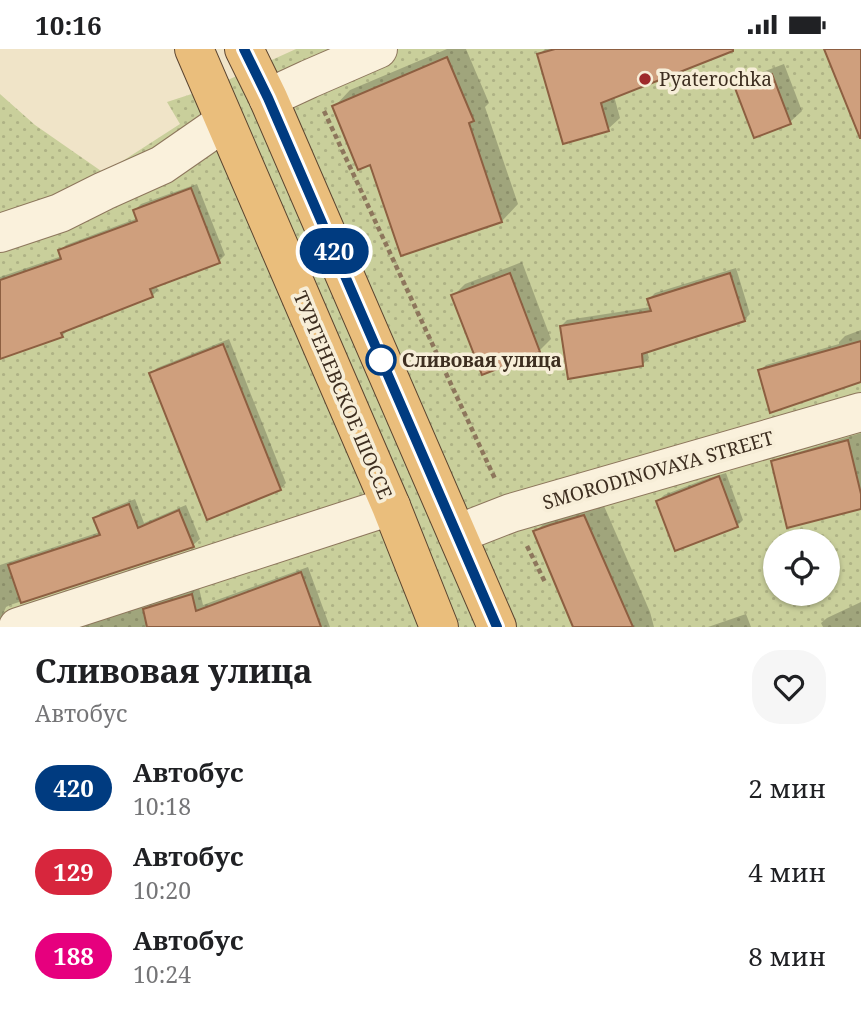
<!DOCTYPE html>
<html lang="ru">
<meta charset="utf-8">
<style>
:root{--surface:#fff;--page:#f6f6f6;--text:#202124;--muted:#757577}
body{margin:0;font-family:"Noto Serif",serif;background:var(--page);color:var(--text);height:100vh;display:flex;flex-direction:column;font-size:26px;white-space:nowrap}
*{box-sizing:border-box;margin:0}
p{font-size:23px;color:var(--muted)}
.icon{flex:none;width:38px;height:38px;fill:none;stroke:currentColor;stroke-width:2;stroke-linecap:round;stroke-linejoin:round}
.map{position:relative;height:578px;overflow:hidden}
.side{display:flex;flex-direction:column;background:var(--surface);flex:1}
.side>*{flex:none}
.badge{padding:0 14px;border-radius:23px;font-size:24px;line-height:46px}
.fabs{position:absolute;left:763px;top:480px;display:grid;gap:14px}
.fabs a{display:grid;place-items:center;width:77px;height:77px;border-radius:50%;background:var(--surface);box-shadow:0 2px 5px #0004;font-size:35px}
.map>.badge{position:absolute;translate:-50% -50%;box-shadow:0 0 0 4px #fff}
.round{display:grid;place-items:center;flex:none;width:74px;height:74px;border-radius:28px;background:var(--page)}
.head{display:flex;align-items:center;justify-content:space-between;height:119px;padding:0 35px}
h1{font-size:33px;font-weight:700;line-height:52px}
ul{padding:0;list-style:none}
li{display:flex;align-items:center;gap:21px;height:84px;padding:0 35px}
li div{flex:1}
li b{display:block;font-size:26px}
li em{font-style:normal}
li .badge{min-width:77px;font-weight:700;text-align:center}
.status{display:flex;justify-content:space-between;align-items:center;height:49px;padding:0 35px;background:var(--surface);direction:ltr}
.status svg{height:19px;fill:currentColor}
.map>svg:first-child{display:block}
.grass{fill:url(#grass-dots);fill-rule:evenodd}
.shadow{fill:#0003}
.building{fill:#cf9f7d;stroke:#8d5f41;stroke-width:2}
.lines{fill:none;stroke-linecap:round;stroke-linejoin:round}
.minor-casing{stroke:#8d765c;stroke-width:40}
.trunk-casing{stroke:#5b4430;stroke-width:40}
.path{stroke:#8d765c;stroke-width:4.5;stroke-dasharray:5 3.5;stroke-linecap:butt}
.minor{stroke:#faf1dc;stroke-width:38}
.trunk{stroke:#eabe7c;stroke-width:38}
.line-casing{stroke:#fff;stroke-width:16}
.line{stroke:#003b80;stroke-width:10}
.poi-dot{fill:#9e2a2b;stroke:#f7eed8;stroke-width:2.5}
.stop-dot{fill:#fff;stroke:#003b80;stroke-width:3.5}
.labels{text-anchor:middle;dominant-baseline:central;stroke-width:7;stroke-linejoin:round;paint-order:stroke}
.poi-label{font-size:19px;fill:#3d2e20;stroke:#f7eed8;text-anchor:start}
.stop-label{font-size:19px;font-weight:bold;fill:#3d2e20;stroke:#f7eed8;text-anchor:start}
.street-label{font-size:19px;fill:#3d2e20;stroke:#f7eed8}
</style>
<div class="status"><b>10:16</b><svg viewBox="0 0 49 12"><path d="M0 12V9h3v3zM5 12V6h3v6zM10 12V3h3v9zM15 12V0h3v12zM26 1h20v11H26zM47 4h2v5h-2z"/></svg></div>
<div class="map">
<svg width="861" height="578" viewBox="0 0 861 578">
<defs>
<pattern id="grass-dots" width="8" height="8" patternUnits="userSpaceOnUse" patternTransform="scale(1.75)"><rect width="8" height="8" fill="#c9cf9b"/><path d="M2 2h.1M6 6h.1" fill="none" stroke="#aeb285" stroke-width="1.8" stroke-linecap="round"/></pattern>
</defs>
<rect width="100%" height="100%" fill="#f0e4c8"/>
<path class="grass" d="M296 0H861V578H0V45L35 76 104 124 180 75 167 53 210 39ZM775 492H828V544H775Z"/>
<g class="shadow">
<path d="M447 0H466L489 54 485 58 518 155 502 172 334 58 350 41Z"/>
<path d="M545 0H697L614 47 620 69 608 80 539 6Z"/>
<path d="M784 15 802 62 790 73 737 40 749 28Z"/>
<path d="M197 135 225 206 219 212 156 236 158 241 152 247 68 281 62 287 0 310V228L62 207 60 202 66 196 138 169 135 161 141 155Z"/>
<path d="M522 213 551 290 539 302 453 247 465 235Z"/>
<path d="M736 219 750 265 744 271 647 302 649 309 643 315 561 277 567 271 651 258 649 250 655 244Z"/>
<path d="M861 281V331L760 322 766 316 839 295V293L845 287Z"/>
<path d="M229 290 286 434 280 440 151 325 157 319Z"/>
<path d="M861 384V459L773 415 779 409Z"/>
<path d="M726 424 743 471 737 477 658 452 664 446 703 431Z"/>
<path d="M135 450 144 474 186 456 200 490 193 496 10 556 6 558 3 565V577L0 578V516L100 483 95 469 102 463Z"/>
<path d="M601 450 650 563 654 578H575L535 483 552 467Z"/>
<path d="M308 518 330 578H79L199 539 203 556Z"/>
<path d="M861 553V578H823L821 574 827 569Z"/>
<path d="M746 565 751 578H708Z"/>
</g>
<g class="building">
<path d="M555 0H733V2L601 54 609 82 563 95 537 5Z"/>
<path d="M824 0H861V89H860Z"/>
<path d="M447 8 474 72 469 74 502 173 401 207 370 116 358 121 332 57Z"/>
<path d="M772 25 791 75 754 89 735 39Z"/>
<path d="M191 139 220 214 150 240 153 248 61 284 63 288 0 310V231L61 210 58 201 137 172 133 161Z"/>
<path d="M510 224 540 303 482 326 451 246Z"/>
<path d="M730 224 745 272 642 305 643 317 568 330 560 277 651 262 647 250Z"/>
<path d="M861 292V333L770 364 758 321Z"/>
<path d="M223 295 281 441 207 471 149 324Z"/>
<path d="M848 391 861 445V460L787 479 771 412Z"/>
<path d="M719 427 738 478 675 502 656 452Z"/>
<path d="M129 455 138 479 179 461 194 498 21 554 8 516 100 486 93 469Z"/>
<path d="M584 466 633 578H573L533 482 550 476Z"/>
<path d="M301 523 321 578H147L143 560 192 545 196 562Z"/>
</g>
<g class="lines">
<g class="minor-casing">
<g id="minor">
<path d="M268 49 309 30 378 0"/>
<path d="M0 184 60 164 104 142 162 116 224 73"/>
<path d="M457 485 511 464 861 363"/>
<path d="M18 578 391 457"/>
</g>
</g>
<g class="trunk-casing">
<g id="trunk">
<path d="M194 0 391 457 439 578"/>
<path d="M244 0 268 49 497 578"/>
</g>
</g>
<g class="path">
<path d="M324 62 496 432"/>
<path d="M527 497 546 535"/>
</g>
<use href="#minor" class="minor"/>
<use href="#trunk" class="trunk"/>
</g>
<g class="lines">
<g class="line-casing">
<path id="line" d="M244 0 268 49 497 578"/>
</g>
<use href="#line" class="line"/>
</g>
<circle class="poi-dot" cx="645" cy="30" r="7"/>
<circle class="stop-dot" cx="381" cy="311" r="14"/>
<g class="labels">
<g class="poi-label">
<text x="659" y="30">Pyaterochka</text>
</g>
<g class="stop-label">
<text x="402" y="311">Сливовая улица</text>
</g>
<g class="street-label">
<text transform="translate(343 346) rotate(67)">ТУРГЕНЕВСКОЕ ШОССЕ</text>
<text transform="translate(658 421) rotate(-16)">SMORODINOVAYA STREET</text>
</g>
</g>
</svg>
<div class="fabs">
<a><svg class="icon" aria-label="locate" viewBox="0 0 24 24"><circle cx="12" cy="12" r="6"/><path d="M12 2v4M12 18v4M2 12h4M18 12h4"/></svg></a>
</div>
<b class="badge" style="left:334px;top:202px;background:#003b80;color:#fff">420</b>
</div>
<section class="side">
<div class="head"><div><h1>Сливовая улица</h1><p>Автобус</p></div><a class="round"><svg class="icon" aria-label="heart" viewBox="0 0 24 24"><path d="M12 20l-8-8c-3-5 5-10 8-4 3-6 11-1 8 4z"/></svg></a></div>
<ul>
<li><span class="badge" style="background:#003b80;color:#fff">420</span><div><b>Автобус</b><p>10:18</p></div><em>2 мин</em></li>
<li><span class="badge" style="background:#d7263d;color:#fff">129</span><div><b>Автобус</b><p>10:20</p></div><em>4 мин</em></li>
<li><span class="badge" style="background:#e6007e;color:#fff">188</span><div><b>Автобус</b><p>10:24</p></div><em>8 мин</em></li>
</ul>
</section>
